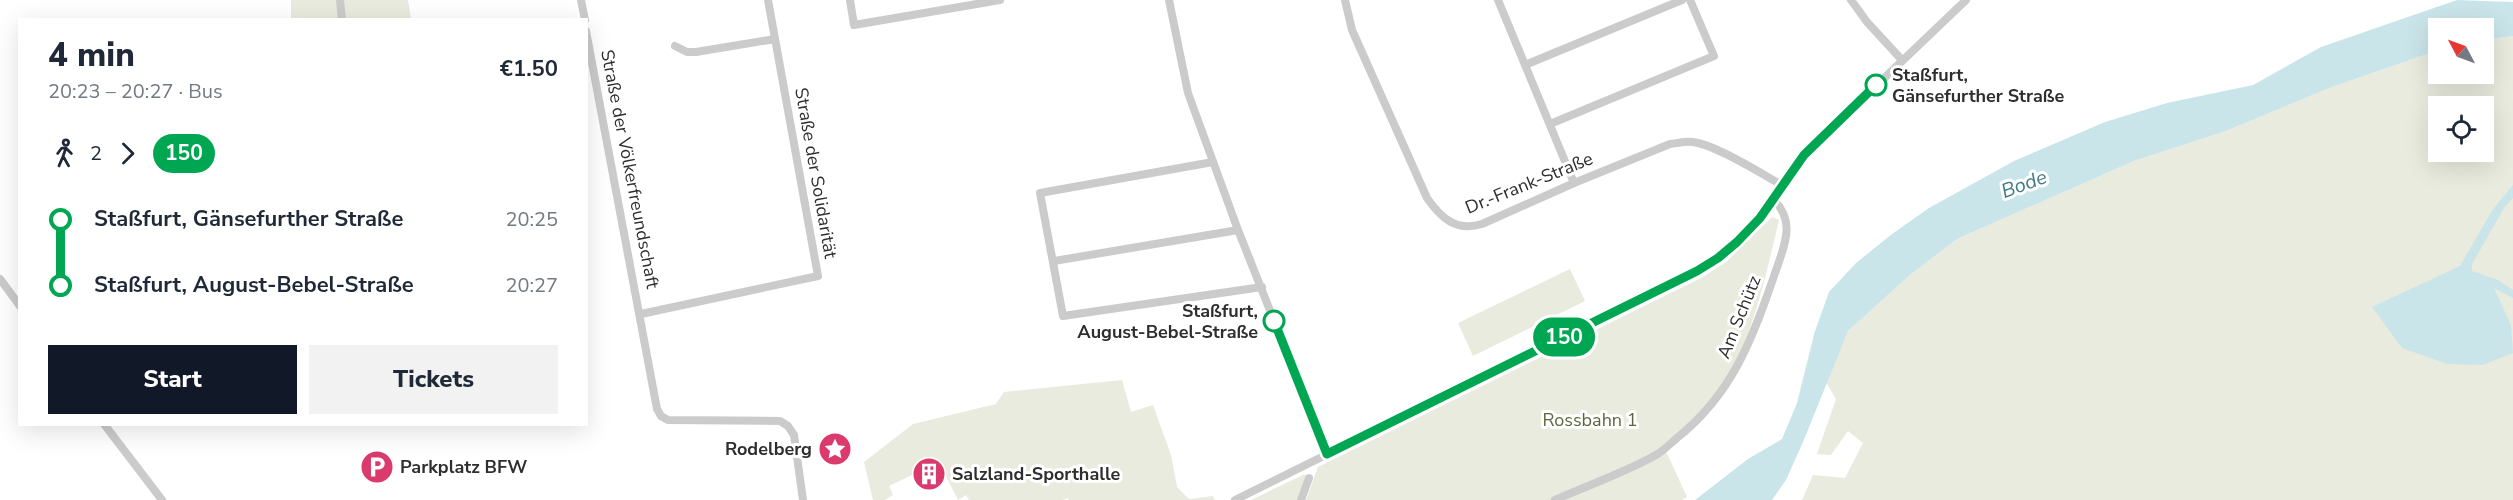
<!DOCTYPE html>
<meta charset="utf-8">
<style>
:root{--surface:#fff;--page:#f2f2f3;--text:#1f2937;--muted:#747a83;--accent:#111827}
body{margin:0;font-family:"Nunito Sans",sans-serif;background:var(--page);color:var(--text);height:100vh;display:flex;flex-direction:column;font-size:22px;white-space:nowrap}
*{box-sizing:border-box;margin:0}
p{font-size:20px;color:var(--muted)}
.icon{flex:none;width:33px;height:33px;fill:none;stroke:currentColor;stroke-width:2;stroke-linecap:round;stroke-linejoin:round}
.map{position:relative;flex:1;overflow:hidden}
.sheet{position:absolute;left:18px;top:18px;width:570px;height:408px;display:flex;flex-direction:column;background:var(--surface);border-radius:0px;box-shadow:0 6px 24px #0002}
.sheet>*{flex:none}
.badge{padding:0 12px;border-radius:20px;font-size:21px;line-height:39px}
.needle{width:39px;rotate:311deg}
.buttons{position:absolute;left:2428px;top:18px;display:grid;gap:12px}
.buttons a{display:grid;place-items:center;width:66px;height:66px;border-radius:0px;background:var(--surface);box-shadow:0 6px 24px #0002;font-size:30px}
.map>.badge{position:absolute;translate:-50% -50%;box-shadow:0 0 0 3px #fff}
.legs{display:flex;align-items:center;gap:9px;height:66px;padding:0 30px;font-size:20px}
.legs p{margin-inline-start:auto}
.summary{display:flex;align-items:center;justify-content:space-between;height:102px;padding:0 30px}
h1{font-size:33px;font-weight:800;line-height:45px}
.button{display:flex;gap:12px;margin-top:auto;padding:12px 30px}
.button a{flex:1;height:69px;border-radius:0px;background:var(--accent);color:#fff;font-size:24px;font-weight:800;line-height:69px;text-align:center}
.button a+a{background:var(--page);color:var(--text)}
ul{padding:0 30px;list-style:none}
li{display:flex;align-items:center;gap:21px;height:66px;font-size:22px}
li i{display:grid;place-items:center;width:9px;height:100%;margin:0 8px;background:currentColor}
li i::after{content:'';width:15px;height:15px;margin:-8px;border:4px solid;border-radius:50%;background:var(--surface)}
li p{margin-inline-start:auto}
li:first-child i{background:linear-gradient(#0000 50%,currentColor 0)}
li:last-child i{background:linear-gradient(currentColor 50%,#0000 0)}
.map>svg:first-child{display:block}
.green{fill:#e8ebdd;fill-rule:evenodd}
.water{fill:#cae5ea}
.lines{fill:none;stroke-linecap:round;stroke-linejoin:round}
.street{stroke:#cbcbcb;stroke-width:8}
.line-1-casing{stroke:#fff;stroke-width:14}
.line-1{stroke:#00a651;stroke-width:9}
.stop-1-dot{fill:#fff;stroke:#00a651;stroke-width:3}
.labels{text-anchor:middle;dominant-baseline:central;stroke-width:6;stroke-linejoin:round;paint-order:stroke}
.stop-label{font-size:18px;font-weight:bold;fill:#2e2e2e;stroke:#fff;text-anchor:start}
.street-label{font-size:18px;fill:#2e2e2e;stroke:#fff}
.park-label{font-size:18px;fill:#5b673e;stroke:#fff}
.poi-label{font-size:18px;font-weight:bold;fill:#2e2e2e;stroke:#fff;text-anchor:start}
.water-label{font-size:20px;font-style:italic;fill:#3f7b86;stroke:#fff}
</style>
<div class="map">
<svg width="2513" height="500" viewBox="0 0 2513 500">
<rect width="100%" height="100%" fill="#fff"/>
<g class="green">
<path d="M291 0H408L411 19 291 20Z"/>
<path d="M2513 36V500H1802L1813 475 1845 478 1863 443 1848 431 1831 455 1817 454 1836 399 1826 382 1848 331 1910 275 1957 239 2134 161 2226 131 2332 87 2439 50V74H2484V40ZM2439 106H2484V152H2439Z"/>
<path d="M1772 217 1779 220C1762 291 1747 370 1692 424 1684 432 1673 439 1664 447L1687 497 1682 500H1306L1318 467 1701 278 1726 262Z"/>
<path d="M1570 269 1585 301 1473 356 1458 323Z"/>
<path d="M1122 380 1131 412 1153 405 1171 455 1177 487 1189 499 1213 496 1215 500H1069L1068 498 1063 500H969L966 495 958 500 939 462 889 486 893 495 885 500H873L864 462 913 424 996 404 1004 392Z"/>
<path d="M1303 475H1306L1307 479 1299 500H1251Z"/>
</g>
<g class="water">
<path d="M2457 0 2513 2V36L2484 40V28H2439V50L2332 87 2226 131 2134 161 1957 239 1910 275 1848 331 1803 442 1786 480 1772 500H1695L1748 459 1782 439 1797 403 1815 331 1829 292 1856 263 1892 234 1929 208 2014 161 2105 122 2167 103 2253 85 2321 47Z"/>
<path d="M2513 185V198L2504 208 2472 264V271L2498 280 2513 290V298L2494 288 2511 325 2513 353 2483 365 2447 364 2402 348 2372 307 2460 266 2493 209Z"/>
</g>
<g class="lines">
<g class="street">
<path d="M340 0 342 20"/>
<path d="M581 0 585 20"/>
<path d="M850 0 854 25 1000 0"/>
<path d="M1169 0 1188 93 1238 230 1327 454"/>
<path d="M1345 0 1352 30 1427 198C1441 218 1456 232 1482 224L1574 183 1670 144C1678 143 1686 141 1693 142 1716 145 1763 174 1783 186"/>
<path d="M1498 0 1574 183"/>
<path d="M1851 0 1867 22 1902 60"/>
<path d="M586 31 657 409 661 416 668 420 780 421 788 426 794 435 803 500"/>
<path d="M675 46 687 52H696L775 39"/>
<path d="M1525 65 1682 0"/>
<path d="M1550 124 1714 56 1690 0"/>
<path d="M1213 162 1040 193 1063 316 1262 287"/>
<path d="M1054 261 1238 230"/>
<path d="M0 279 20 306"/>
<path d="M641 314 818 276 768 0"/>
<path d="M104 424 162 500"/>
<path d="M1235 500 1697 271C1728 254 1755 228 1775 198 1787 181 1797 163 1811 148L1966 0"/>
<path d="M1301 500 1309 478"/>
<path d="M1555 500C1588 485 1624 473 1656 455 1663 451 1670 444 1677 438 1732 394 1752 340 1774 276 1783 249 1797 223 1774 200"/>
</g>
</g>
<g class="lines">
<g class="line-1-casing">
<path id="line-1" d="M1274 321 1327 454 1697 271 1718 258 1737 242 1760 218 1804 155 1876 85"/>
</g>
<use href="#line-1" class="line-1"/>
</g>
<defs>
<g id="sight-disc" transform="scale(1.725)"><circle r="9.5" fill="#db3a6d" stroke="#fff"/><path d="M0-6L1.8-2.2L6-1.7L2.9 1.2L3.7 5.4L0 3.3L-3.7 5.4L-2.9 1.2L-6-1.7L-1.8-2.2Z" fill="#fff"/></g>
<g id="parking-disc" transform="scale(1.725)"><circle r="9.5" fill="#db3a6d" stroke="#fff"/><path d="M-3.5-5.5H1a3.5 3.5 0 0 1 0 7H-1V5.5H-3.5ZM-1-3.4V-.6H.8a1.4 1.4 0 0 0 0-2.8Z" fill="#fff"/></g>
<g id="building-disc" transform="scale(1.725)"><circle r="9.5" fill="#db3a6d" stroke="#fff"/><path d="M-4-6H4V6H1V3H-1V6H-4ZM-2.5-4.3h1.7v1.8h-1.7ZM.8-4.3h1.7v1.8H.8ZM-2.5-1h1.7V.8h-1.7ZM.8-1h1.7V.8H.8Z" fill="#fff"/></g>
</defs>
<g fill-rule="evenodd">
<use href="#sight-disc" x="835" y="449"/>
<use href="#parking-disc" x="377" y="467"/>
<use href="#building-disc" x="929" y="474"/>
</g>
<g class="stop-1-dot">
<circle cx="1876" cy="85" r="10"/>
<circle cx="1274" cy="321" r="10"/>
</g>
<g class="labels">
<g class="stop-label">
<text x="1892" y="75">Staßfurt,<tspan x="1892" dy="21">Gänsefurther Straße</tspan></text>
<text x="1258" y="311" text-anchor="end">Staßfurt,<tspan x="1258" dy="21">August-Bebel-Straße</tspan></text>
</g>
<g class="street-label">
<text transform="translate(630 169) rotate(79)">Straße der Völkerfreundschaft</text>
<text transform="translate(816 173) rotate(80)">Straße der Solidarität</text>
<text transform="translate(1529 183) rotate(-22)">Dr.-Frank-Straße</text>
<text transform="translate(1739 317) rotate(-68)">Am Schütz</text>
</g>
<g class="park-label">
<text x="1590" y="420">Rossbahn 1</text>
</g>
<g class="poi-label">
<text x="812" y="449" text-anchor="end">Rodelberg</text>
<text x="400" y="467">Parkplatz BFW</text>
<text x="952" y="474">Salzland-Sporthalle</text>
</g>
<g class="water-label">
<text transform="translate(2024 184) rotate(-20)">Bode</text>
</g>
</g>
</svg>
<div class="buttons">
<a><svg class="needle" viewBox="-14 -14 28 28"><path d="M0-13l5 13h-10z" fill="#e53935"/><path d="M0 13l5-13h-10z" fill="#747a83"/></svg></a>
<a><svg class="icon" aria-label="locate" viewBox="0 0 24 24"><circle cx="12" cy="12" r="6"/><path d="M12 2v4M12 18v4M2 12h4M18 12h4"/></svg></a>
</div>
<b class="badge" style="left:1564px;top:337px;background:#00a651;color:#fff">150</b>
<section class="sheet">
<div class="summary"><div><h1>4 min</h1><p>20:23 – 20:27 · Bus</p></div><b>€1.50</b></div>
<div class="legs"><svg class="icon" aria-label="walk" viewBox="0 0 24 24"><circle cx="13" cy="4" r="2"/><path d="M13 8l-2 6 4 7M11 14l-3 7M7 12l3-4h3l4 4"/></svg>2<svg class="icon" aria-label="forward" viewBox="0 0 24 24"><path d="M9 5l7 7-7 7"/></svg><b class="badge" style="background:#00a651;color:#fff">150</b></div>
<ul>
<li><i style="color:#00a651"></i><b>Staßfurt, Gänsefurther Straße</b><p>20:25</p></li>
<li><i style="color:#00a651"></i><b>Staßfurt, August-Bebel-Straße</b><p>20:27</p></li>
</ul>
<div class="button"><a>Start</a><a>Tickets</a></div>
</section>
</div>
